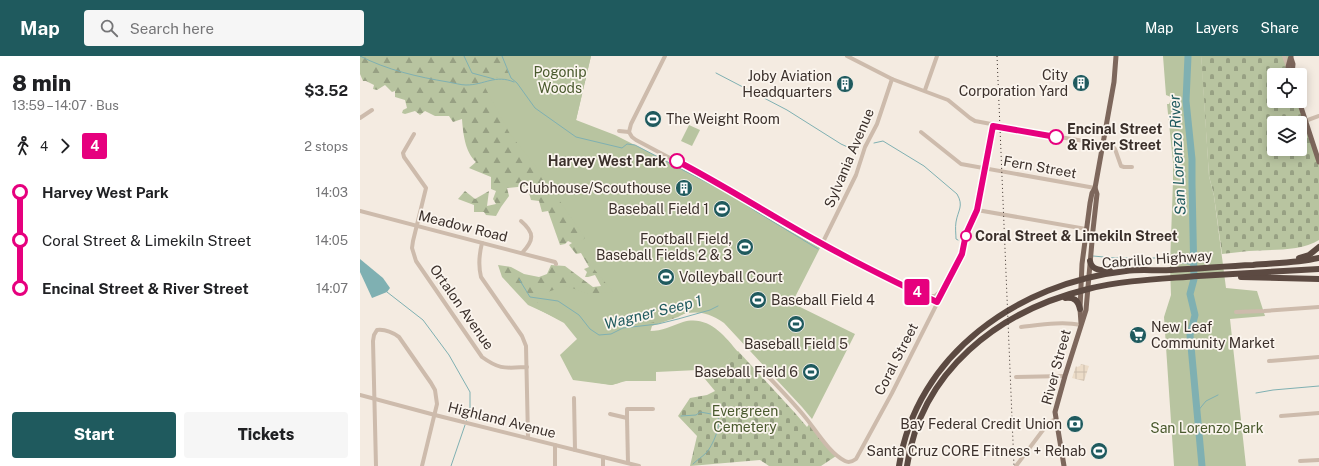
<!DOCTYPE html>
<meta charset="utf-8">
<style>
:root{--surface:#fff;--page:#f6f6f6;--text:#202124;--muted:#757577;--accent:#1f5a5e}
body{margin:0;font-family:"Public Sans",sans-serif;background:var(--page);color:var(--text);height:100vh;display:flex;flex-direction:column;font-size:15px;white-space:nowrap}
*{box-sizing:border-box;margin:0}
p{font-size:13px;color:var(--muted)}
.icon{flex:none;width:22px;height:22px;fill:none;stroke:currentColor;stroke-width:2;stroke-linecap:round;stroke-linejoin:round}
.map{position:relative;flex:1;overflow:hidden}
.side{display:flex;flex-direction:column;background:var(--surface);width:360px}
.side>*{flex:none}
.badge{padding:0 8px;border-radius:3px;font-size:14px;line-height:26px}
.tools{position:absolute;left:907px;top:12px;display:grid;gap:8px}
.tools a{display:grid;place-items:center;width:40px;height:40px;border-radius:4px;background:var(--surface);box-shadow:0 2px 10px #0003;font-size:20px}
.map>.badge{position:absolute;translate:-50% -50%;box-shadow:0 0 0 2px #fff}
.legs{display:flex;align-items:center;gap:6px;height:44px;padding:0 12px;font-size:13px}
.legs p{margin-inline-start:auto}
.head{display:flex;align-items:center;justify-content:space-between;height:68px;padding:0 12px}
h1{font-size:22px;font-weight:800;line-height:30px}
.button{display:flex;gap:8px;margin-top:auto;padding:8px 12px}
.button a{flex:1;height:46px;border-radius:4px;background:var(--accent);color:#fff;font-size:16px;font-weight:800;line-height:46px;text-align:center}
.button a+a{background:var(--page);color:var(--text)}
ul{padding:0 12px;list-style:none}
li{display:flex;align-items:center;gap:14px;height:48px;font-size:15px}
li i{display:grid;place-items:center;width:6px;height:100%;margin:0 5px;background:currentColor}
li i::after{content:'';width:10px;height:10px;margin:-5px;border:3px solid;border-radius:50%;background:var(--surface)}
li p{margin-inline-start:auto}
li:first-child i{background:linear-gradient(#0000 50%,currentColor 0)}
li:last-child i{background:linear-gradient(currentColor 50%,#0000 0)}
header{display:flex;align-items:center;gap:24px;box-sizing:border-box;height:56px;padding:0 20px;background:var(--accent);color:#fff}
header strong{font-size:19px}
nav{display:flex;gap:22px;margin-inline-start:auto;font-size:14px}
.search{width:280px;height:36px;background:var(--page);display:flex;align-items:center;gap:10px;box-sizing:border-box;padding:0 14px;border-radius:4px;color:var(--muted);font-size:15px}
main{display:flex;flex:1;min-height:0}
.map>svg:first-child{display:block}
.forest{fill:url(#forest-firs)}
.cemetery{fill:url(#cemetery-stones);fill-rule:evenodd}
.green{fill:#b8c4a0}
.plaza{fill:url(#plaza-grid)}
.water{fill:#7fb0b2}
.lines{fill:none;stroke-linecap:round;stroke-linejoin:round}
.stream{stroke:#7fb0b2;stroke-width:1}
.river{stroke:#7fb0b2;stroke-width:7}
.minor{stroke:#cdbbac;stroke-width:4}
.major{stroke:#7d675c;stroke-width:5}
.highway{stroke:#5c4a42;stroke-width:6}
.rail{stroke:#3b302b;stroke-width:1;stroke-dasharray:1 3;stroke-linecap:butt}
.line-1-casing{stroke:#fff;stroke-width:9}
.line-1{stroke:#e6007e;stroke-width:6}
.stop-1-dot{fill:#fff;stroke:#e6007e;stroke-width:2}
.labels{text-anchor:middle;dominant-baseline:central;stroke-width:3.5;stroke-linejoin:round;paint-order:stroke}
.park-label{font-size:14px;fill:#4a5a2e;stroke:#fbf5ee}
.poi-label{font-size:14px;fill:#3b302b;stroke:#fbf5ee;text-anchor:end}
.stop-label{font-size:14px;font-weight:bold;fill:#3b302b;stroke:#fbf5ee;text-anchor:start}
.street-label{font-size:14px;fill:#3b302b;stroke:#fbf5ee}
.water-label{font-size:15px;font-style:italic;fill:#1f5a5e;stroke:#fbf5ee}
</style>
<header>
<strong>Map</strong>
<div class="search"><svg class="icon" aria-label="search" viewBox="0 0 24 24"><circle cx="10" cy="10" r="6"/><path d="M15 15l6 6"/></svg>Search here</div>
<nav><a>Map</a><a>Layers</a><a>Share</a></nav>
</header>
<main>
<section class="side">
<div class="head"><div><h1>8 min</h1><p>13:59 – 14:07 · Bus</p></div><b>$3.52</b></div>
<div class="legs"><svg class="icon" aria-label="walk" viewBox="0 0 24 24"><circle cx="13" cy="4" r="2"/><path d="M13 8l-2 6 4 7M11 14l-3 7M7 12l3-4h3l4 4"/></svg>4<svg class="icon" aria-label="forward" viewBox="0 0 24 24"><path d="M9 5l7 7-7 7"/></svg><b class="badge" style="background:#e6007e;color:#fff">4</b><p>2 stops</p></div>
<ul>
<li><i style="color:#e6007e"></i><b>Harvey West Park</b><p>14:03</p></li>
<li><i style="color:#e6007e"></i><span>Coral Street &amp; Limekiln Street</span><p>14:05</p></li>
<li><i style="color:#e6007e"></i><b>Encinal Street &amp; River Street</b><p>14:07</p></li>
</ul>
<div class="button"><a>Start</a><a>Tickets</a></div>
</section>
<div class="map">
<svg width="959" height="410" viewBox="0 0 959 410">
<defs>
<pattern id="forest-firs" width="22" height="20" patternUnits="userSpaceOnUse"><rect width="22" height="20" fill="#b8c4a0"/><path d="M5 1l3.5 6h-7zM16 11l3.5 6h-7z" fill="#97a083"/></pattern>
<pattern id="cemetery-stones" width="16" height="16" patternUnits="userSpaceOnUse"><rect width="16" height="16" fill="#b8c4a0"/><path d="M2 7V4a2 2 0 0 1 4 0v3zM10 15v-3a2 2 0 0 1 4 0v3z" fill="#97a083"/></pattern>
<pattern id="plaza-grid" width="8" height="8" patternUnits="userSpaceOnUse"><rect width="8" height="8" fill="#ecdcc8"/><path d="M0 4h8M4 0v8" fill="none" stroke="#cbbdac"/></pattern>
</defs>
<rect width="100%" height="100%" fill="#f4ebe1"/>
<path class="forest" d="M0 0H231L216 64 331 254 318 261 292 270 289 280 338 313 295 315 265 323 259 327 252 329 215 323 220 284 205 266 168 249 142 221 138 209 151 211 164 218 179 221 187 218 191 209 205 210 233 231 241 230 235 219 228 221H225L227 216 224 213 229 211 221 197 216 198 209 189 212 187 208 185 205 188 200 189 188 155 182 156 179 145 171 144 167 130 147 132 149 140 141 151 136 160 126 159 124 156H114V149L98 143 105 135 115 143 129 135 127 150 136 148 133 143 136 135 131 133V121L109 112 116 106C105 96 103 77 102 63L93 66 89 60H75L65 55 60 59 55 55 45 58 42 57 43 54 47 52 45 44 35 41V35L32 36 25 29 17 34 13 33 14 29 6 25H3L0 18Z"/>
<g class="cemetery">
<path d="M841 0H928L933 19H914V45H940L959 107V184C940 196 911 193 889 195 880 196 871 197 862 198L854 140 849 120ZM914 67H940V93H914Z"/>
<path d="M378 295 435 357 447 371 450 367 476 400 461 410H409L400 404 330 410 337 380 318 360 330 342 347 339 355 335 345 323Z"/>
</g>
<g class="green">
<path d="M143 0H231L216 64 255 79 332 118 367 137 421 170 460 192 432 247 495 278 452 363 442 351 364 267C334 246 320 262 290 267V275C302 275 312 270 323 266 348 259 364 279 378 296L345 323 338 314 296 316V325H266L251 329 213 324 200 299 217 283 204 267 178 253V237L181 238 206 230 230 238 253 236 229 207 216 189 225 182 180 116 150 78 120 22 147 21 149 19Z"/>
<path d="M803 0H841L842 10 849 120 854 140 866 232 897 235 905 260 870 263 886 410H814L804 261 811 239 810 210 813 125V106L807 48H809L811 44V41L806 39Z"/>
<path d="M329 69 340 74 332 90 321 85Z"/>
</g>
<path class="plaza" d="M721 308 729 310 724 325 712 322 716 310 717 311 720 310Z"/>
<path class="water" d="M0 203 23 222 30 232 27 236 12 242 0 216Z"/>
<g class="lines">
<g class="stream">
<path d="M0 0C27 14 58 21 88 26 94 27 101 29 106 29 125 29 135 18 154 26"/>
<path d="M104 0 112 17 134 23"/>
<path d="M142 0 151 22 157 27 175 52 216 81 262 92 267 88 275 89 373 140 397 156 458 193"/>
<path d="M356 17 427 54 481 88 492 93 499 91"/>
<path d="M514 87 523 85 564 110 597 138C604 150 598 154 596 166 595 172 596 178 596 183L598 184"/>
<path d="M733 200 755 202H795L834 209"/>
<path d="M159 223 170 241 198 245 219 259 230 273 239 279 251 278 263 272 298 268 318 263 350 254 358 250"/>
<path d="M27 236 63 264 89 299 110 336V353L106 366"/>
<path d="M896 337 913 334 959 330"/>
<path d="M837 356 846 345 858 339"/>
<path d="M321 360 336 359 340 356 357 359C363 367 352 391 346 397 342 401 337 404 333 408"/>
<path d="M91 410 105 369"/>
</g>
<path class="river" d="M828 0 826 45 832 103V128L834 223 830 238 835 259 830 279 842 410"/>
<g class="minor">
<path d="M487 0 532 23 588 44 610 62 615 65 711 83 751 89 755 93 761 110 764 111H772"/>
<path d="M924 0 928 11"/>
<path d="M565 34 577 0"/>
<path d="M0 62 12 54"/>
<path d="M945 65 959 60"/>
<path d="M259 75 269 76"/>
<path d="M269 76 272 81 276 84 372 135 412 159 462 188 577 246"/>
<path d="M269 76 271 68 305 0"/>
<path d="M561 76 601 108 735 132"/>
<path d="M54 78 43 97 44 101 66 132 53 185 52 192 56 205 122 301C140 314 145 312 167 311"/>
<path d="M617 154 726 173"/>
<path d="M0 155 195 206 196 208"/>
<path d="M161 165C175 177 174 184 162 197"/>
<path d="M122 187C119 199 118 209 121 221L162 280 166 290 168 382"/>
<path d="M462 188 496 119 505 91 517 68 532 23"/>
<path d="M568 240H575L583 233"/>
<path d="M876 256 904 255 959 251"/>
<path d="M661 271C679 269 703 265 720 269"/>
<path d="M909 305 959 301"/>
<path d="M401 313C416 329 431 344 445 361 456 374 469 397 485 405 489 407 492 406 496 403L532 337 602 198 606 178 617 154 633 70"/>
<path d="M656 321 705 320"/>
<path d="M0 339 75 359 279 410"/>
<path d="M214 342 215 394"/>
<path d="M250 358 267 362V353H293"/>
<path d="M921 360 959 357"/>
<path d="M267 362 268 407"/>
<path d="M195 389V410"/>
<path d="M243 401V410"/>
<path d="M940 405 959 404"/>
<path d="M16 410 13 285 14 279 17 274C25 273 32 276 39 281L71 327 75 334 77 348 62 410"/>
<path d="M656 410 689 366 696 363"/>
</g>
<g class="major">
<path d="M931 2 933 8 932 19"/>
<path d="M930 19 928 11 931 0"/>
<path d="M939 45 959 106"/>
<path d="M721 267 720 253 722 208 730 147 732 137 735 132 754 26 756 0"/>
<path d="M704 410 695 356 705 320 726 254 733 174 737 138 735 132"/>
</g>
<g class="highway">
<path d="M939 202 949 199 959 191"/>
<path d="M730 205C732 215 742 214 750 215"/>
<path d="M881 221 959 223"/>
<path d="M705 242C714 241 718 244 720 253"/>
<path d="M539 410C556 298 659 227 766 215 781 213 796 215 811 214 838 213 865 210 893 209 915 207 937 207 959 202"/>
<path d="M547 410C561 315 638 255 728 233 764 224 801 223 838 220 879 218 919 215 959 213"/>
</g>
<path class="rail" d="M637 0 654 410"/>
</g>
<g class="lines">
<g class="line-1-casing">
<path id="line-1" d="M317 105C365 130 410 159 457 185 496 207 537 227 577 246L602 198 606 178 617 154 633 70 696 81"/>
</g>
<use href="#line-1" class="line-1"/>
</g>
<defs>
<g id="building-disc" transform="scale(0.9)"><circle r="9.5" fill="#1f5a5e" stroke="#fbf5ee"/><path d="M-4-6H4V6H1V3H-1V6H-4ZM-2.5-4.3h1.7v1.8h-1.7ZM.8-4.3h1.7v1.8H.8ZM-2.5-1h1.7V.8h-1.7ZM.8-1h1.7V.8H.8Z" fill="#fff"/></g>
<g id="stadium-disc" transform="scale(0.9)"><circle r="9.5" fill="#1f5a5e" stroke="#fbf5ee"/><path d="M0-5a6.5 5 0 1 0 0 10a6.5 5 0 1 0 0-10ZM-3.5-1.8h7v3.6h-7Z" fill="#fff"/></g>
<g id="supermarket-disc" transform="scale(0.9)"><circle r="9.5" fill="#1f5a5e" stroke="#fbf5ee"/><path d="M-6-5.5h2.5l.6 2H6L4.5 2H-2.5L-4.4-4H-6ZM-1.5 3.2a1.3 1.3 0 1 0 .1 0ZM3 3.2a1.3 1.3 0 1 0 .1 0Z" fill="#fff"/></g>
<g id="bank-disc" transform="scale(0.9)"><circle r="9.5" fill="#1f5a5e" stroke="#fbf5ee"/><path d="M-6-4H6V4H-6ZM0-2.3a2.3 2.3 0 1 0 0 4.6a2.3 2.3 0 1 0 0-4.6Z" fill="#fff"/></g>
</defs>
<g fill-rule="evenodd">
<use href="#building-disc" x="721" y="27"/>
<use href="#building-disc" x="485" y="28"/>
<use href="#stadium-disc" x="293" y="63"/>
<use href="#building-disc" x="324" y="132"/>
<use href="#stadium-disc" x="362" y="153"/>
<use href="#stadium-disc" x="385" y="191"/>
<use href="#stadium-disc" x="306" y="221"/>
<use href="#stadium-disc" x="398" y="244"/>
<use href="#stadium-disc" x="436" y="268"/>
<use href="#supermarket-disc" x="778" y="279"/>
<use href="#stadium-disc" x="451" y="316"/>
<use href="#bank-disc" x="715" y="368"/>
<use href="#stadium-disc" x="739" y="395"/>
</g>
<g class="stop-1-dot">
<circle cx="696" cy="81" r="7"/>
<circle cx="317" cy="105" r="7"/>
<circle cx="606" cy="180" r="5"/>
</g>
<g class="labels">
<g class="park-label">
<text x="200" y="16">Pogonip<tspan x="200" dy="16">Woods</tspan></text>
<text x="385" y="355">Evergreen<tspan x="385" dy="16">Cemetery</tspan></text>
<text x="847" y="372">San Lorenzo Park</text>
</g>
<g class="poi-label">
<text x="708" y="19">City<tspan x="708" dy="16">Corporation Yard</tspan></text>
<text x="472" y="20">Joby Aviation<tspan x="472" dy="16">Headquarters</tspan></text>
<text x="306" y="63" text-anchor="start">The Weight Room</text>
<text x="311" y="132">Clubhouse/Scouthouse</text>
<text x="349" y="153">Baseball Field 1</text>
<text x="372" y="183">Football Field,<tspan x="372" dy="16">Baseball Fields 2 &amp; 3</tspan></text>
<text x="319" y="221" text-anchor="start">Volleyball Court</text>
<text x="411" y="244" text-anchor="start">Baseball Field 4</text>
<text x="791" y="271" text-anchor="start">New Leaf<tspan x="791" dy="16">Community Market</tspan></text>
<text x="436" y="288" text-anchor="middle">Baseball Field 5</text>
<text x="438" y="316">Baseball Field 6</text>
<text x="702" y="368">Bay Federal Credit Union</text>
<text x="726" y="395">Santa Cruz CORE Fitness + Rehab</text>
</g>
<g class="stop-label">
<text x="707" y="73">Encinal Street<tspan x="707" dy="16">&amp; River Street</tspan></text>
<text x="306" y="105" text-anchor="end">Harvey West Park</text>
<text x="615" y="180">Coral Street &amp; Limekiln Street</text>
</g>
<g class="street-label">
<text transform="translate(489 102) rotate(-67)">Sylvania Avenue</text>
<text transform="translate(680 111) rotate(10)">Fern Street</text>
<text transform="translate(103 170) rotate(14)">Meadow Road</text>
<text transform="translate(797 203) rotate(-4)">Cabrillo Highway</text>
<text transform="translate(102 251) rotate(55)">Ortalon Avenue</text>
<text transform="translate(536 303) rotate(-63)">Coral Street</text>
<text transform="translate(696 311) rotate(-75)">River Street</text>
<text transform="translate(142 364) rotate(14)">Highland Avenue</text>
</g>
<g class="water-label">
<text transform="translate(817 99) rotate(-93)">San Lorenzo River</text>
<text transform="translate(293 256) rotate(-14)">Wagner Seep 1</text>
</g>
</g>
</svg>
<div class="tools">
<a><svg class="icon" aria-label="locate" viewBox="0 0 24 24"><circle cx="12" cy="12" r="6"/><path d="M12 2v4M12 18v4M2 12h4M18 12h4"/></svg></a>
<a><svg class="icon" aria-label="layers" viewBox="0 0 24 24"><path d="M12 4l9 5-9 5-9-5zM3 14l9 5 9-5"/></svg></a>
</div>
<b class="badge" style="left:557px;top:236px;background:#e6007e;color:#fff">4</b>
</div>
</main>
